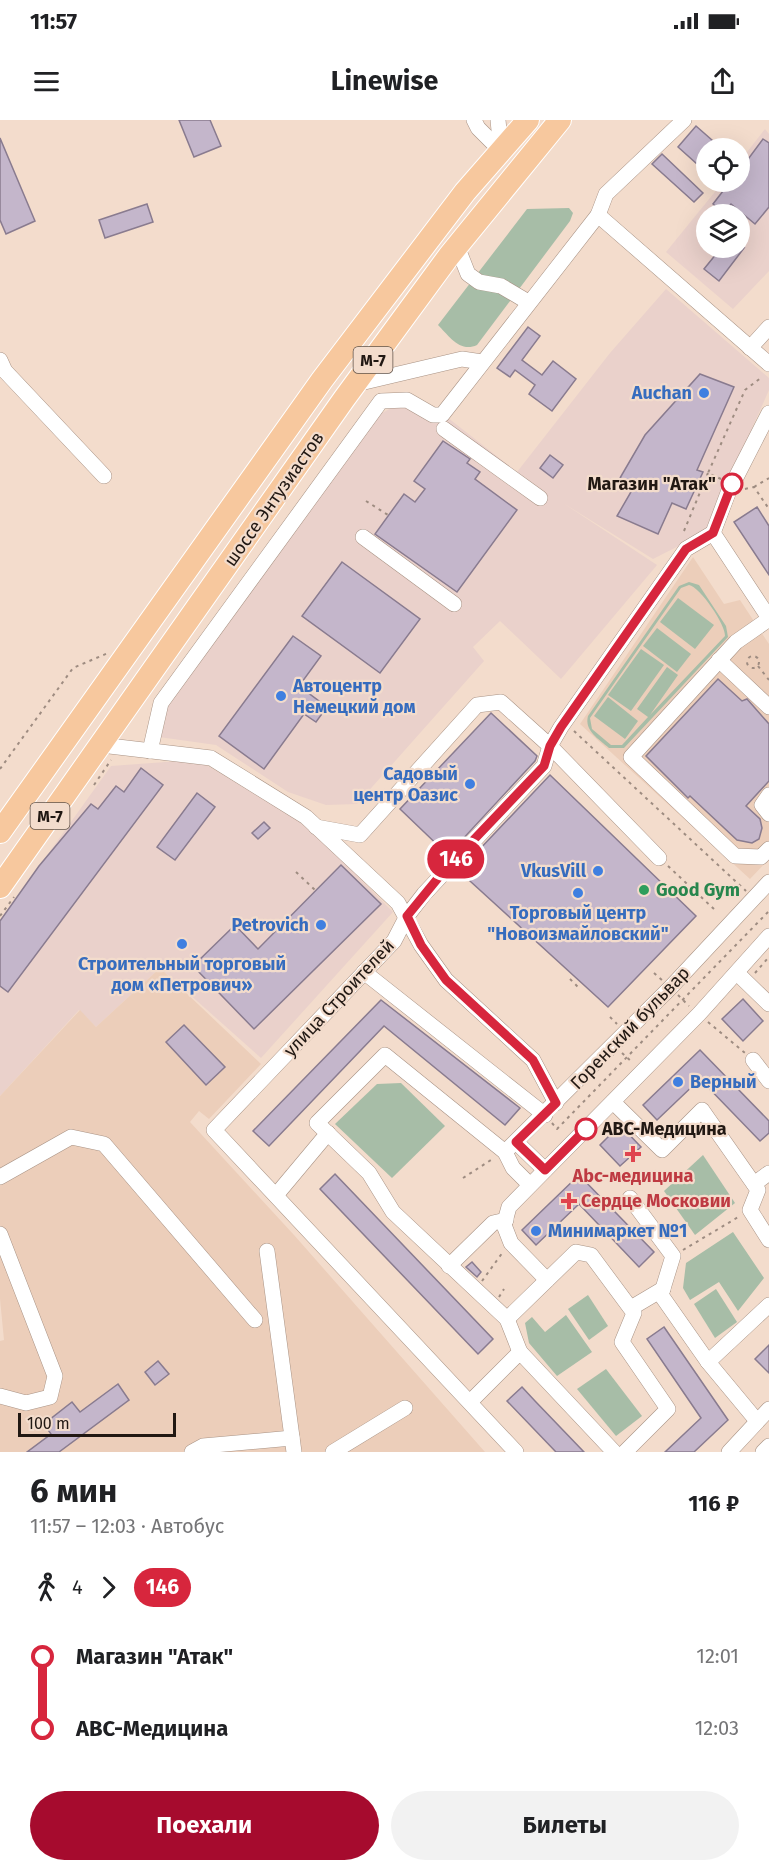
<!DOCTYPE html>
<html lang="ru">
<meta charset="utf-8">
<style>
:root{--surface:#fff;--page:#f2f2f2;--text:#202124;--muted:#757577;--accent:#a60b2e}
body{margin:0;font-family:"Fira Sans",sans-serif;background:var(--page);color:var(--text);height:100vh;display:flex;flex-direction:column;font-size:22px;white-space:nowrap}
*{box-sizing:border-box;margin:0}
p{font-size:20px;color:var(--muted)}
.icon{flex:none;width:33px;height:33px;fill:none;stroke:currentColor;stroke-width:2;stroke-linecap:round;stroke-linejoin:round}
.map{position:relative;height:1332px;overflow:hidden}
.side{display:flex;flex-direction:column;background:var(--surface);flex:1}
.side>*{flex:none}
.badge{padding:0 12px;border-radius:20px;font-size:21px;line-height:39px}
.buttons{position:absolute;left:696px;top:18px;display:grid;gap:12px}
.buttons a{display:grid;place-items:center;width:54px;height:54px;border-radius:50%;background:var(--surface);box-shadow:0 6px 24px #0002;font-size:30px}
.scale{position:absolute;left:18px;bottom:15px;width:158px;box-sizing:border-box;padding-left:6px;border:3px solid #211813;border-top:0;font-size:16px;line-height:21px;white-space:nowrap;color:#211813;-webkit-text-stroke:4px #f3dccc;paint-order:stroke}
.map>.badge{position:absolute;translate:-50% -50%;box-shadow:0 0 0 3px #fff}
.legs{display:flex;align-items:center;gap:9px;height:66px;padding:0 30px;font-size:20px}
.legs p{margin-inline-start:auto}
.summary{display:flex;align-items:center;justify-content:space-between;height:102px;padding:0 30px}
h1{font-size:33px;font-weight:700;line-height:45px}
.primary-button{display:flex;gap:12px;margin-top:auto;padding:12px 30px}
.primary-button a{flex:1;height:69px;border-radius:36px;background:var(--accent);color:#fff;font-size:24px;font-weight:700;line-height:69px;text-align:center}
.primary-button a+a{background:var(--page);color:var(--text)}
ul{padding:0 30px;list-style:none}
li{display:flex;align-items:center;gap:21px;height:72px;font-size:22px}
li i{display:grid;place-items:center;width:9px;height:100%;margin:0 8px;background:currentColor}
li i::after{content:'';width:15px;height:15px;margin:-8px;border:4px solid;border-radius:50%;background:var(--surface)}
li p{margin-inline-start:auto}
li:first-child i{background:linear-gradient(#0000 50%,currentColor 0)}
li:last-child i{background:linear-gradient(currentColor 50%,#0000 0)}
.status{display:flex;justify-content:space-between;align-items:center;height:42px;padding:0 30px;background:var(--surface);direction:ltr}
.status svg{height:16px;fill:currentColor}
header{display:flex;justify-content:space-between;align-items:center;height:78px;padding:0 30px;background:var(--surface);font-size:27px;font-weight:700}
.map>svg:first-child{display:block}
.commercial{fill:#ead1cb;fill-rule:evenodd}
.built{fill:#ecceba}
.green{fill:#a7bda7;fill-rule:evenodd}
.building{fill:#c4b6cb;stroke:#897b8f;stroke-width:1.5}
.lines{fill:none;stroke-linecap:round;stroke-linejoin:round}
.minor-casing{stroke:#a99385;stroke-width:16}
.highway-casing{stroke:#fff;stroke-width:24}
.path{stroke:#9e8c81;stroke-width:2;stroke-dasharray:3 4.5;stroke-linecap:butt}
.minor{stroke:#fff;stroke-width:15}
.highway{stroke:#f7c89e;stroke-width:22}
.line-1-casing{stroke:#fff;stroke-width:14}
.line-1{stroke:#d7263d;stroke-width:9}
.shop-dot{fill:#3f7fe0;stroke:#f3dccc;stroke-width:2}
.stop-1-dot{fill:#fff;stroke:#d7263d;stroke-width:3}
.leisure-dot{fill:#2e9e5b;stroke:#f3dccc;stroke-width:2}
.health-dot{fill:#e0444e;stroke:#f3dccc;stroke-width:2}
.labels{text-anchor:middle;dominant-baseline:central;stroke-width:4.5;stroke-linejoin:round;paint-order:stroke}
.shield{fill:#f3dccc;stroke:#60534a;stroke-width:1.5}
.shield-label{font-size:16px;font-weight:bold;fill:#211813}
.shop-label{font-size:18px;font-weight:bold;fill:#366cbe;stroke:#f3dccc;text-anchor:end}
.stop-label{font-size:18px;font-weight:bold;fill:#211813;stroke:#f3dccc;text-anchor:end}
.street-label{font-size:18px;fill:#211813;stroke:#f3dccc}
.leisure-label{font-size:18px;font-weight:bold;fill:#27864d;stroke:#f3dccc;text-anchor:start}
.health-label{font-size:18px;font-weight:bold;fill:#be3a42;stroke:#f3dccc}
</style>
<div class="status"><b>11:57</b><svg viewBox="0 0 49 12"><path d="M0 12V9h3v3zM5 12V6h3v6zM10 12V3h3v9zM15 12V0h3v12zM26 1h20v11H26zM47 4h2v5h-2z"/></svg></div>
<header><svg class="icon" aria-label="menu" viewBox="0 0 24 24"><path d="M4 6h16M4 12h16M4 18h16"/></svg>Linewise<svg class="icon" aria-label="share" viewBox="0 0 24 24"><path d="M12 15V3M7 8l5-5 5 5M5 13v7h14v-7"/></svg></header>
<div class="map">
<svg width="769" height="1332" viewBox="0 0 769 1332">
<rect width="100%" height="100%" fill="#f3dccc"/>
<g class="commercial">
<path d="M765 9 769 14V151L733 189 666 132 723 62H740V41ZM706 94H740V128H706Z"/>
<path d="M666 169 769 258V270L706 412 653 439 563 383 657 445 561 559 500 501 473 527 484 541 357 684 326 685 288 672 216 625 159 617 166 584 377 296 391 288 413 286 443 294 517 352 610 233Z"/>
<path d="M193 640 210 647 305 703 393 792 261 938 160 848 96 907 79 890 0 976V801L111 646Z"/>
</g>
<g class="built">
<path d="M693 437 724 484 740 480 769 524V739L750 759 580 604Z"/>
<path d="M160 848 261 944 209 999 199 991 190 1002 294 1115 485 1332H0V1221L4 1220 0 1179V976L80 890 96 907Z"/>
</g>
<g class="green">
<path d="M569 88 573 93 570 101 477 225C460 233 449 216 438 205L527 89Z"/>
<path d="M689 462 699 465 726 506 728 517 624 628H609C599 619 584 611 588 596L679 466ZM689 465C700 467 726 505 725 516L650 595 678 555 667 547 637 589 648 597 622 625H611L592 609 590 598 681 468Z"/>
<path d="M678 478 714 505 695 529 660 502Z"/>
<path d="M657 508 691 534 677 552 643 526Z"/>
<path d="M641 529 664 545 631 591 608 575Z"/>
<path d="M608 577 638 601 625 619 594 596Z"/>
<path d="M401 963 445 1006 392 1058 335 1004 377 964Z"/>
<path d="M703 1035 735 1083 695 1115 664 1071Z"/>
<path d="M733 1112 764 1158 738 1191 719 1162 690 1180 683 1168 686 1143Z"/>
<path d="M716 1169 737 1202 715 1218 694 1184Z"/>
<path d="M588 1175 608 1206 589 1220 568 1189Z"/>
<path d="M566 1195 592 1232 557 1256 529 1223 525 1203 532 1197 545 1212Z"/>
<path d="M606 1249 642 1296 616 1316 577 1269Z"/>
</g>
<g class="building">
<path d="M179 0H210L221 26 194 37Z"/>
<path d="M696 6 721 28H706V52L678 27Z"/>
<path d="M0 18 35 101 6 114 0 100Z"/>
<path d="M763 19 769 23V87L755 104 731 84 724 93 713 84 730 62H740V50Z"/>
<path d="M662 34 703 73 694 82 652 44Z"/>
<path d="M147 84 153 102 105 118 99 100Z"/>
<path d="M721 128H744L719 161 704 149Z"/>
<path d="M528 207 540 216 522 240 542 255 553 241 576 259 552 291 529 274 535 265 515 250 510 257 497 248Z"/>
<path d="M700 254 734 267 697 350 703 352 686 389 672 383 658 414 617 396 635 365 620 358 645 315Z"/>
<path d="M443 321 470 339 467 343 480 352 475 359 517 390 457 472 375 414 404 374 415 382 425 369 414 361Z"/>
<path d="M550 335 563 345 553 358 540 348Z"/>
<path d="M757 387 769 406V455L734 402Z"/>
<path d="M342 442 420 499 380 553 302 496Z"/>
<path d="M293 516 321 536 299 566 327 587 316 602 304 594 264 649 219 616Z"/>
<path d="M718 559 742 581 747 579 769 604V661L746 686 760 699 762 708 759 719 752 723 737 720 690 676 688 678 646 636Z"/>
<path d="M491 593 537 636 535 641 448 735 400 689Z"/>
<path d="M141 648 163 665 8 872 0 866V801L39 746 91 684 98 689 116 666 124 672Z"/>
<path d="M550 655 696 796 608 887 459 751Z"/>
<path d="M197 673 215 687 175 740 157 727Z"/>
<path d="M264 702 270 708 258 719 252 713Z"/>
<path d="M341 745 381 784 254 909 193 846 235 805 258 829Z"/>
<path d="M743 879 763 901 743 921 722 899Z"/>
<path d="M381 880 520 988 505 1005 384 906 269 1026 253 1011Z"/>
<path d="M184 905 225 947 206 965 166 922Z"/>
<path d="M700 930 769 1001V1013L760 1021 700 959 657 1000 643 985Z"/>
<path d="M620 1005 641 1027 620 1046 600 1025Z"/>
<path d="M335 1054 493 1219 478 1234 320 1069Z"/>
<path d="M579 1055 654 1132 639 1147 579 1084 536 1125 522 1110Z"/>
<path d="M472 1142 481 1152 477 1157 466 1147Z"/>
<path d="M664 1207 728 1300 694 1332H665L701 1298 647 1219Z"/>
<path d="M769 1225V1253L755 1239Z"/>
<path d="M158 1241 169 1254 155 1265 145 1252Z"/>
<path d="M118 1264 129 1280 59 1332H27L51 1314 44 1304 72 1282 80 1292Z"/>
<path d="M522 1267 535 1281 584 1332H556L507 1281Z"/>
</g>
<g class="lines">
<g class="minor-casing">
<g id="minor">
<path d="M474 0 478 8 501 31"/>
<path d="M498 0 501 31"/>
<path d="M598 95 769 244"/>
<path d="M457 126 468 154 479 162 501 166 528 182"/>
<path d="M750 228 769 207"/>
<path d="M0 240 5 251 104 356"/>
<path d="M356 264 462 239 482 242"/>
<path d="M444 309 540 378"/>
<path d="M713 413 769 498"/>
<path d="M363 417 454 484"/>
<path d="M769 499 736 522 631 637 735 736 761 737 769 729"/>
<path d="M719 540 769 587"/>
<path d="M101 625 211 638 306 697 398 783 421 825 446 860 533 940 556 983"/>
<path d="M150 631 161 583 381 281 407 280 433 295H442L598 95 606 74 684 0"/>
<path d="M769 675 762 685 769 694"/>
<path d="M316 707 360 715 477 585 501 582 550 626 659 738"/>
<path d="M364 852 545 995"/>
<path d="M737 853 769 884"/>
<path d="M753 940 769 961"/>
<path d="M613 982 662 1030 702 990 758 1070 750 1090 769 1120"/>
<path d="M516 1022 545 1050"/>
<path d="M505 1032 513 1048 530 1065"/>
<path d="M0 1057 71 1017 104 1024 255 1200"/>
<path d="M754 1064 769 1053"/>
<path d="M277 1074 328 1013"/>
<path d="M630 1078 673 1136 661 1175 708 1242"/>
<path d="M0 1114 55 1256 50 1277 26 1283 0 1276"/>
<path d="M267 1131 294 1332"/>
<path d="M449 1146 493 1103 506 1100"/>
<path d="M547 1160 511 1123 504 1105 509 1087 699 894 769 816"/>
<path d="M631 1188 663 1169"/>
<path d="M507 1199 520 1232"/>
<path d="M470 1282 520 1232 614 1332"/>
<path d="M757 1301 708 1242 769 1185"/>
<path d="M192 1332 203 1326 292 1318"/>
<path d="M333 1332 405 1288"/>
<path d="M516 1332 214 1010 394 821 407 796 424 774 544 646 550 626 561 607 686 429 713 413 728 373 769 293"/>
<path d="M625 1332 668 1289 622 1222 634 1193 591 1135 576 1132 507 1199 393 1092 369 1053 317 1003 385 935 505 1032 670 868 769 762"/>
<path d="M729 1332 769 1289"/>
<path d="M763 1332 769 1326"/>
</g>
</g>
<g class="highway-casing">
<g id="highway">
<path d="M0 712 322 260 465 72 528 0"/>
<path d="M0 767 344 279 449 136 560 0"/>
</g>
</g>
<g class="path">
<path d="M721 359 708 353 745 270 762 257"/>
<path d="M754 367 769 358"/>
<path d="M745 369 754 367 769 389"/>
<path d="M366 381 388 395"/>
<path d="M684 411 708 353"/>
<circle cx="753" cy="542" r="6"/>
<path d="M758 546 769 560"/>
<path d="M574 611 746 771"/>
<path d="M0 649 73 548 108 533"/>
<path d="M94 665 111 640"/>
<path d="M668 746 715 790"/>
<path d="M296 752 316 771"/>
<path d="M0 796 14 777"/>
<path d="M654 853 662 860"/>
<path d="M755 853 769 837"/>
<path d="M570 859 580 869"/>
<path d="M678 875 689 886"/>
<path d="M610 897 617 904"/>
<path d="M708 902 745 933"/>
<path d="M622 933 633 943"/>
<path d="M552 1003 557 1009 769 791"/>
<path d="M463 1058 491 1040"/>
<path d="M683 1130 740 1096"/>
<path d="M482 1161 503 1132"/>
<path d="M499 1177 504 1169"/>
</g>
<use href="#minor" class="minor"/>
<use href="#highway" class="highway"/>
</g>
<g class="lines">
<g class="line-1-casing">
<path id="line-1" d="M586 1009 545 1050 516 1022 556 983 533 940 446 860 421 825 407 796 443 752 544 646 550 626 561 607 686 429 713 413 732 364"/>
</g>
<use href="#line-1" class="line-1"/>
</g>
<g class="shop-dot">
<circle cx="704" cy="273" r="6"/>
<circle cx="281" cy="576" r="6"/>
<circle cx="470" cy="664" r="6"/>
<circle cx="598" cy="751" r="6"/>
<circle cx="578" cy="773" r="6"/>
<circle cx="321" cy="805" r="6"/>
<circle cx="182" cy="824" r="6"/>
<circle cx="678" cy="962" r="6"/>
<circle cx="536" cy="1111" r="6"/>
</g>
<g class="stop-1-dot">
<circle cx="732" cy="364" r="10"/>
<circle cx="586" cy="1009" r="10"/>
</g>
<circle class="leisure-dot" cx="644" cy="770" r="6"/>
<g class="health-dot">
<path d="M630 1025h6v6h6v6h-6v6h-6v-6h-6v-6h6z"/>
<path d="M566 1072h6v6h6v6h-6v6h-6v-6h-6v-6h6z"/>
</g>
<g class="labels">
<g class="shield">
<rect x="353.5" y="227" width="39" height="26" rx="4.5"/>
<rect x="30.5" y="683" width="39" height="26" rx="4.5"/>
</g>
<g class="shield-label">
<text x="373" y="240">М-7</text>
<text x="50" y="696">М-7</text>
</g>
<g class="shop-label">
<text x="692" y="273">Auchan</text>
<text x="293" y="566" text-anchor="start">Автоцентр<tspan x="293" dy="21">Немецкий дом</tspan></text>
<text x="458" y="654">Садовый<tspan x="458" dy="21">центр Оазис</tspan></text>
<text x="586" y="751">VkusVill</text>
<text x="578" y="793" text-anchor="middle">Торговый центр<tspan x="578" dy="21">"Новоизмайловский"</tspan></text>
<text x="309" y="805">Petrovich</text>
<text x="182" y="844" text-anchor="middle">Строительный торговый<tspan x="182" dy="21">дом «Петрович»</tspan></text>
<text x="690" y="962" text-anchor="start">Верный</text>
<text x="548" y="1111" text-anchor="start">Минимаркет №1</text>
</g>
<g class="stop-label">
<text x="716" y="364">Магазин "Атак"</text>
<text x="602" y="1009" text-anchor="start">АВС-Медицина</text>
</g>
<g class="street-label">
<text transform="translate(274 379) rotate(-55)">шоссе Энтузиастов</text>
<text transform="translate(339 878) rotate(-47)">улица Строителей</text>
<text transform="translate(630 908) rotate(-46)">Горенский бульвар</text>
</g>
<g class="leisure-label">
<text x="656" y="770">Good Gym</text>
</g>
<g class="health-label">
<text x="633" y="1056">Abc-медицина</text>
<text x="581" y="1081" text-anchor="start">Сердце Московии</text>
</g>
</g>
</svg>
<div class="buttons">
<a><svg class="icon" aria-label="locate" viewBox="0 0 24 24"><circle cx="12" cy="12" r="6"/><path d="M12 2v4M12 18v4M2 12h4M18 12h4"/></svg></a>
<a><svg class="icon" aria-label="layers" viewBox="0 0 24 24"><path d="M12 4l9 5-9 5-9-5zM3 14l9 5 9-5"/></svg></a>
</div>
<div class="scale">100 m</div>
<b class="badge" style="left:456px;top:739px;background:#d7263d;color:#fff">146</b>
</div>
<section class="side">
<div class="summary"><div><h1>6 мин</h1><p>11:57 – 12:03 · Автобус</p></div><b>116 ₽</b></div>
<div class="legs"><svg class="icon" aria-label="walk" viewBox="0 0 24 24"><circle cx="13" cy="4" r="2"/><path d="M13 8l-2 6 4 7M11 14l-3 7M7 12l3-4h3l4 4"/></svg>4<svg class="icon" aria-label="forward" viewBox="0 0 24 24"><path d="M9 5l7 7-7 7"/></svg><b class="badge" style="background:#d7263d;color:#fff">146</b></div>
<ul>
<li><i style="color:#d7263d"></i><b>Магазин &quot;Атак&quot;</b><p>12:01</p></li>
<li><i style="color:#d7263d"></i><b>АВС-Медицина</b><p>12:03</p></li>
</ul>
<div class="primary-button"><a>Поехали</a><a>Билеты</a></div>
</section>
